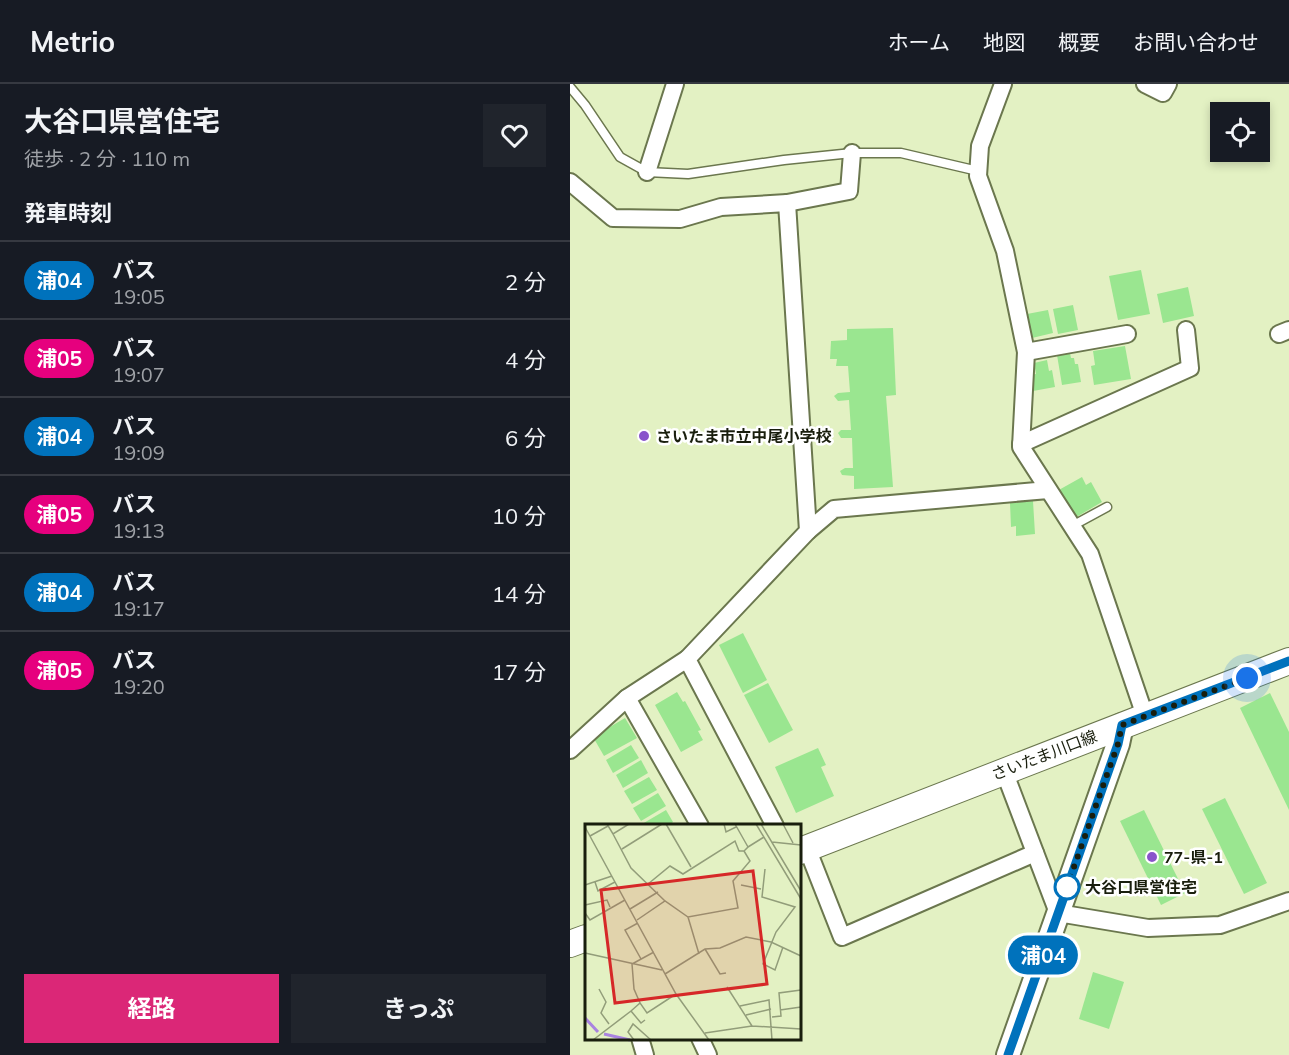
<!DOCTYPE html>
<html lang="ja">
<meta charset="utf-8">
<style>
:root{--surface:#171b24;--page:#20242c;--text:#f1f3f6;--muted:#9ea1a6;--line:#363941;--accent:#db2777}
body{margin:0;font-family:Mulish,"Noto Sans JP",sans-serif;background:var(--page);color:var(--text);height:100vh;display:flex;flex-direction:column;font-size:22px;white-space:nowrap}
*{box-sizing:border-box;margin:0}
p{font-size:20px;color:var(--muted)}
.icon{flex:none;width:33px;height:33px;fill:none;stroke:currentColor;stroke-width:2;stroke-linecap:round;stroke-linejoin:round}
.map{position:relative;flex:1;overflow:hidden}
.side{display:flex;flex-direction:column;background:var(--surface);width:570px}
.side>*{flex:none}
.badge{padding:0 12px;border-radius:20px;font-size:21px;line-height:39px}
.tools{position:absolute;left:640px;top:18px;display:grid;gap:12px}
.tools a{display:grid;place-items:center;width:60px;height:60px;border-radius:0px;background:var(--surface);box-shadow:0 3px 9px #0003;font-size:30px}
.you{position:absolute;width:30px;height:30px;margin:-15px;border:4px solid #fff;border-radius:50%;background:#1a73e8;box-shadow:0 0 0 9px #1a73e833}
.map>.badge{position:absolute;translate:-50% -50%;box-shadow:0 0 0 3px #fff}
h2{padding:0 24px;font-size:22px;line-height:54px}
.round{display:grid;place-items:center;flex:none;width:63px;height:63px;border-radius:0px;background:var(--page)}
.headline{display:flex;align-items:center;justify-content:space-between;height:102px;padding:0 24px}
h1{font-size:28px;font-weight:700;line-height:45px}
.cta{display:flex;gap:12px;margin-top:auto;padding:12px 24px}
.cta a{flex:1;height:69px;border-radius:0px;background:var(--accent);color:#fff;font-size:24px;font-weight:700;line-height:69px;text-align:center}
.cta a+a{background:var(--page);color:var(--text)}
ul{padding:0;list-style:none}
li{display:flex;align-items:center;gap:18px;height:78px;padding:0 24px;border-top:2px solid var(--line)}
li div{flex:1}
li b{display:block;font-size:22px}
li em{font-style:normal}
li .badge{min-width:66px;font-weight:700;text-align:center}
header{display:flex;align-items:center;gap:36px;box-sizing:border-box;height:84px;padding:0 30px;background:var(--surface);border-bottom:2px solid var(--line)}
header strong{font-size:28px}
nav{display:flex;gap:33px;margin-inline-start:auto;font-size:21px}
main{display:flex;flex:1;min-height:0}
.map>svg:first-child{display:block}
.building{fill:#9ae690}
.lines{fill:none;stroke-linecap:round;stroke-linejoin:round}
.lane-casing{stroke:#6b774e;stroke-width:11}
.street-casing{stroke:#6b774e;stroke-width:20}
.secondary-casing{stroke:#6b774e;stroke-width:26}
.primary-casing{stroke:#6b774e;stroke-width:28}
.lane{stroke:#fff;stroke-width:8}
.street{stroke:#fff;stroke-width:16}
.secondary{stroke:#fff;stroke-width:22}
.primary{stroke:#fff;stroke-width:26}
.line-casing{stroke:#fff;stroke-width:14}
.line{stroke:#0072bc;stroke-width:9}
.walk{stroke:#191e0d;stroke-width:6;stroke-dasharray:0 10.8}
.poi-dot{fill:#8953cb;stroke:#fff;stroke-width:2}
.stop-dot{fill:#fff;stroke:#0072bc;stroke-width:3}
.labels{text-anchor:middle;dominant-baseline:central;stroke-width:5;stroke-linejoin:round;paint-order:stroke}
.poi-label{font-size:16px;font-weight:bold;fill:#191e0d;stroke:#fff;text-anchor:start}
.street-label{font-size:16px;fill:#191e0d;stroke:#fff}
.stop-label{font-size:16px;font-weight:bold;fill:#191e0d;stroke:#fff;text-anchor:start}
.inset-river{fill:none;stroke:#a983e0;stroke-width:3}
.inset-road{fill:none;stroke:#929d7a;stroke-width:1.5}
.view{fill:#d62828;fill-opacity:0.15;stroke:#d62828;stroke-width:3}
.inset-edge{fill:none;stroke:#191e0d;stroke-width:3}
</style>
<header>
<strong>Metrio</strong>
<nav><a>ホーム</a><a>地図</a><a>概要</a><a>お問い合わせ</a></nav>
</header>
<main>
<section class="side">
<div class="headline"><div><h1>大谷口県営住宅</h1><p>徒歩 · 2 分 · 110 m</p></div><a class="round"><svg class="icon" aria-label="heart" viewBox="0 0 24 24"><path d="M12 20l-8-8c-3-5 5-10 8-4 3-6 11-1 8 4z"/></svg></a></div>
<h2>発車時刻</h2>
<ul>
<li><span class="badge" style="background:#0072bc;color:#fff">浦04</span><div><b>バス</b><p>19:05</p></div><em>2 分</em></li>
<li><span class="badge" style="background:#e6007e;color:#fff">浦05</span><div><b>バス</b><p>19:07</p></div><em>4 分</em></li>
<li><span class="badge" style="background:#0072bc;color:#fff">浦04</span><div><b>バス</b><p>19:09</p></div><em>6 分</em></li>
<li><span class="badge" style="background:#e6007e;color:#fff">浦05</span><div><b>バス</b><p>19:13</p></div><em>10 分</em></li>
<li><span class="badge" style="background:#0072bc;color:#fff">浦04</span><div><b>バス</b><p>19:17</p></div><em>14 分</em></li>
<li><span class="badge" style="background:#e6007e;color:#fff">浦05</span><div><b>バス</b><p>19:20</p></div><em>17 分</em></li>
</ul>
<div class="cta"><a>経路</a><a>きっぷ</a></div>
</section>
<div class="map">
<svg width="719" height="971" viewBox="0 0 719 971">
<rect width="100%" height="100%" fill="#e3f1c3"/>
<g class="building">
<path d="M571 186 580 230 548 236 539 192Z"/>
<path d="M618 203 624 232 593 239 587 210Z"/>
<path d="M503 221 508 246 488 250 483 225Z"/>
<path d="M478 226 483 249 462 254 457 230Z"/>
<path d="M323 244 326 311 316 312 323 403 284 405V392L272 391 270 387 275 384H283L282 354H271L268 349 271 346H281L279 316 268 317 264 312 268 309 280 308 278 282H266L267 275H260L261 257 277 256V245Z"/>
<path d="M555 262 561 295 524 301 521 282 525 281 523 267Z"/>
<path d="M500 269 501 274H504L505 280H508L511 298 492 301 487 271Z"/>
<path d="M477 276 479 287 482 286 485 303 463 307 460 291 466 290 464 279Z"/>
<path d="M512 393 516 401 521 398 532 418 503 435 487 407Z"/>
<path d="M463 417 465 450 446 452V442L441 443 440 419Z"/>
<path d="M173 549 197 596 173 609 149 561Z"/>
<path d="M198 599 223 646 199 659 174 611Z"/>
<path d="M107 608 113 618 115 617 131 646 128 647 133 656 111 668 85 621Z"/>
<path d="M700 609 719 648V726L670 624Z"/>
<path d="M55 634 67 654 34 672 23 653Z"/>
<path d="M61 661 69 674 43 689 36 676Z"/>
<path d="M248 664 256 681 251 683 264 712 226 729 205 683Z"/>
<path d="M71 676 78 689 53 704 46 691Z"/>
<path d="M79 693 87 706 62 720 54 707Z"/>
<path d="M88 709 96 722 71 737 63 724Z"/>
<path d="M655 714 697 799 674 810 632 725Z"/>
<path d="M96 726 103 738 98 742H73L72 740Z"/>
<path d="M574 726 615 809 591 821 550 737Z"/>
<path d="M523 888 554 898 539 945 509 935Z"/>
</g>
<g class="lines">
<g class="lane-casing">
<g id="lane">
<path d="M0 3 15 21 50 73 77 88 118 90 214 76 282 69H331L408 87"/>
<path d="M502 442 537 423"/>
</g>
</g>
<g class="street-casing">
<g id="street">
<path d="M433 0 410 62 408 92 435 167 456 268 451 363 520 470 575 632"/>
<path d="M575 0 593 9 598 0"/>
<path d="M77 88 105 0"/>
<path d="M0 98 43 134 110 135 151 123 217 119 238 447 117 575 205 742"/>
<path d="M217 119 279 107 282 69"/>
<path d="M709 250 719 246"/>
<path d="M456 268 557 250"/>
<path d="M451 360 620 284 616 246"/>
<path d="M238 447 264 425 478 406"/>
<path d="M57 614 130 742"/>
<path d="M0 666 57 614 117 575"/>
<path d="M434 687 488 829 578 844 650 841 719 817"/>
<path d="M237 764 272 853 465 769"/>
<path d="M70 954 75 971"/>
<path d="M130 954 138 971"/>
</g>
</g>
<g class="secondary-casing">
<path id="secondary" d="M438 971 548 660 552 641"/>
</g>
<g class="primary-casing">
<g id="primary">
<path d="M230 767 719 577"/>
<path d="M0 860 16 854"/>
</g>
</g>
<use href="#lane" class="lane"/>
<use href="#street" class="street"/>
<use href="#secondary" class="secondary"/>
<use href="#primary" class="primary"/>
</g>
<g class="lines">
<g class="line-casing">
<path id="line" d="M438 971 548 660 552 641 719 577"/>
</g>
<use href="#line" class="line"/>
<path class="walk" d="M497 803 495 808 548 660 552 641 677 594"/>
</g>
<g class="poi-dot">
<circle cx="74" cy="352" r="6"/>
<circle cx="582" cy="773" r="6"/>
</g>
<circle class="stop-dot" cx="497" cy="803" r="12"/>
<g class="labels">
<g class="poi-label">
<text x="86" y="352">さいたま市立中尾小学校</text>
<text x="594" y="773">77-県-1</text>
</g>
<g class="street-label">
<text transform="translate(474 671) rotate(-21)">さいたま川口線</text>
</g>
<g class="stop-label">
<text x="515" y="803">大谷口県営住宅</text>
</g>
</g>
<g transform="translate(15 740)">
<rect width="216" height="216" fill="#e3f1c3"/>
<path class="inset-river" d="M0 194 13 208M19 210 45 216"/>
<path class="inset-road" d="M22 0 28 10 44 0M81 0 106 43M139 0 141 8 151 3M171 0 216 75M176 0 216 67M198 0 208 19M0 3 91 170 124 216M28 10 46 44 80 77M5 12 23 2M187 18 216 21M163 23 179 13M37 25 77 0M180 45 177 73 210 83 191 108 178 140 190 146 198 123M10 58 13 67 30 58M63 60 85 42 98 50 150 17 154 27H159M0 61 27 52M156 61 176 65M0 81 22 76 25 83M45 85 73 68M0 89 5 96 40 76M103 93 114 130M52 96 80 77 103 93 153 84 148 57 165 37 159 27 163 23 150 0M53 99 40 106 56 135M120 125 135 150 141 149M69 128 47 140 49 165 55 179 62 189 91 170M0 129 77 146M80 150 120 125 135 124 161 113 186 118 216 132M142 163 167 202M14 165 21 178 16 189 24 200M55 179 46 187 56 199 60 196M155 182 184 176 187 216M195 186 216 183M161 191 186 185M187 193 196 192 194 169 216 166M120 209 167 202 216 205M8 216 46 187M49 216 43 208 48 200 66 216"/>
<path class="view" d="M168 47 182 160 30 179 16 66Z"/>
<rect width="216" height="216" class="inset-edge"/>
</g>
</svg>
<div class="tools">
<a><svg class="icon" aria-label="locate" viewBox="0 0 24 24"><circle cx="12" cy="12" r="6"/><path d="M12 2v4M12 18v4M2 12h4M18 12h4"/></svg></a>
</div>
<div class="you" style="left:677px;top:594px"></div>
<b class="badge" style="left:473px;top:871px;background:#0072bc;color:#fff">浦04</b>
</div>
</main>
